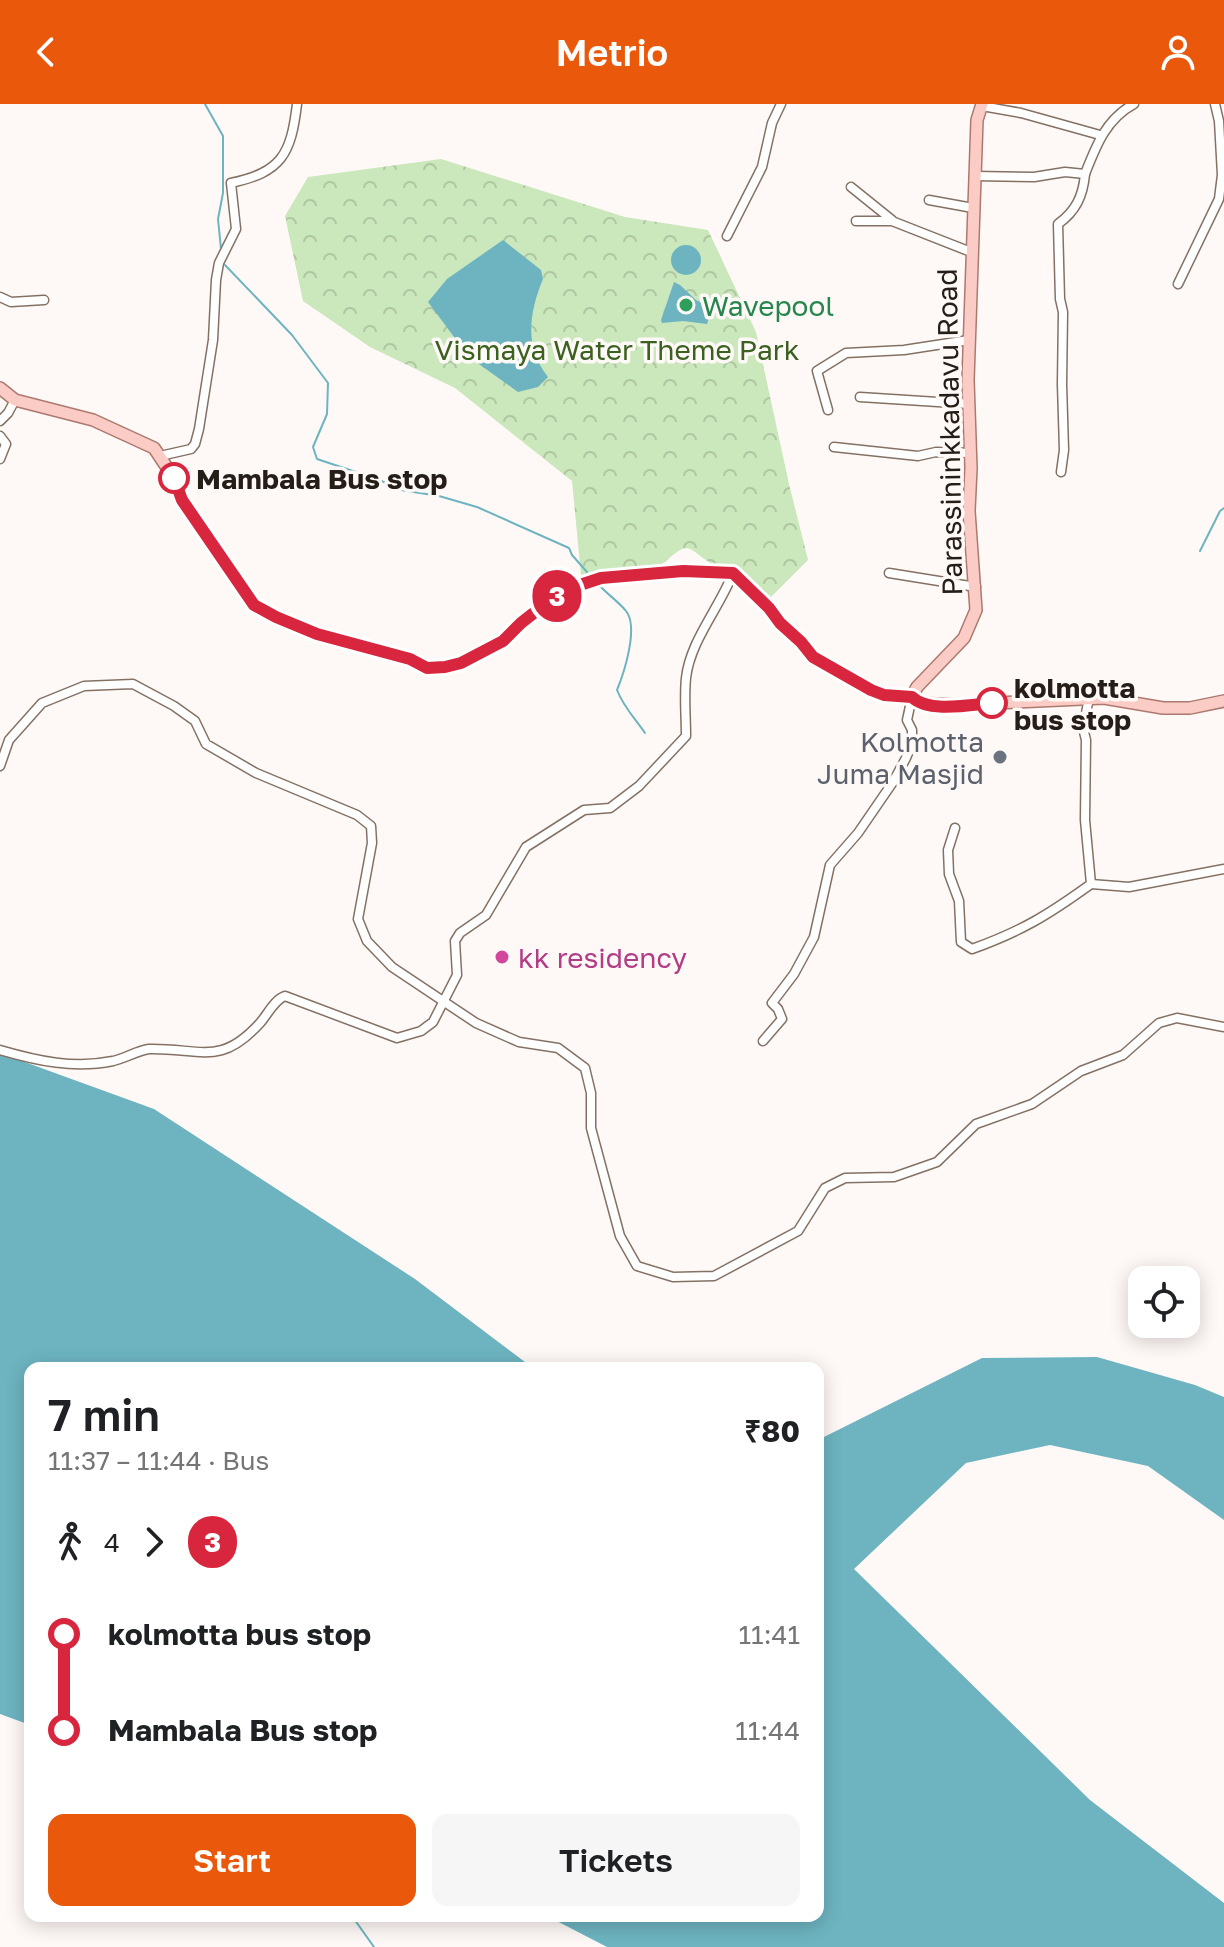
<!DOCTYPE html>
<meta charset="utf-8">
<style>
:root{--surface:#fff;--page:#f6f6f6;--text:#202124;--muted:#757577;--accent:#ea580c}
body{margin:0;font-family:"Golos Text",sans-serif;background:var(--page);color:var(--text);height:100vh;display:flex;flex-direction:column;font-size:30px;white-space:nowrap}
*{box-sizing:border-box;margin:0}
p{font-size:26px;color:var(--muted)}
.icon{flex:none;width:44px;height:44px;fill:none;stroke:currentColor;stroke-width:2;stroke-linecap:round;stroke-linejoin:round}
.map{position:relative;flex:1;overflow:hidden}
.side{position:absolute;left:24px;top:1258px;width:800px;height:560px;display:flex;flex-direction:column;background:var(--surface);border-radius:16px;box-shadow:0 4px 20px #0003}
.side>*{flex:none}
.badge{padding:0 16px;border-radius:26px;font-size:28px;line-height:52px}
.buttons{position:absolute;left:1128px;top:1162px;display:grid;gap:16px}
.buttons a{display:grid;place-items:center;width:72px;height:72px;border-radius:16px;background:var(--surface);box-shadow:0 4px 20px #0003;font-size:40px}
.map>.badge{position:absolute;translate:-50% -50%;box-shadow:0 0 0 4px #fff}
.legs{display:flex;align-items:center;gap:12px;height:88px;padding:0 24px;font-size:26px}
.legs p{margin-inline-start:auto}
.head{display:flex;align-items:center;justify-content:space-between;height:136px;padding:0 24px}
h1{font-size:44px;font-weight:600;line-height:60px}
.cta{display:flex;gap:16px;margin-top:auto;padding:16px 24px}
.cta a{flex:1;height:92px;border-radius:16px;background:var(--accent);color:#fff;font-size:32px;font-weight:600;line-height:92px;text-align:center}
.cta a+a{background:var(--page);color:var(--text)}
ul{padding:0 24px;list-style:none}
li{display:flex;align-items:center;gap:28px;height:96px;font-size:30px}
li i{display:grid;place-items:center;width:12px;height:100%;margin:0 10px;background:currentColor}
li i::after{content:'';width:20px;height:20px;margin:-10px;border:6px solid;border-radius:50%;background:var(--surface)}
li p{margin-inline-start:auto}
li:first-child i{background:linear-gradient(#0000 50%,currentColor 0)}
li:last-child i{background:linear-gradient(currentColor 50%,#0000 0)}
header{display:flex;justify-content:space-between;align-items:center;height:104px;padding:0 24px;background:var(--accent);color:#fff;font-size:36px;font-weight:600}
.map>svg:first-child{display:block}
.park{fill:url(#park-crowns)}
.water{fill:#6db4c0}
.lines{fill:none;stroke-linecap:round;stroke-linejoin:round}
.stream{stroke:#6db4c0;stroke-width:2}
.minor-casing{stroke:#857164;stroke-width:11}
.major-casing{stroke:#ad796f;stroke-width:14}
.minor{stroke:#fff;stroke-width:8}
.major{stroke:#faccc5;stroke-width:11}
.line-1-casing{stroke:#fff;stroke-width:18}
.line-1{stroke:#d7263d;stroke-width:12}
.leisure-dot{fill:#2e9e5b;stroke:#fef9f6;stroke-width:3}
.stop-1-dot{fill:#fff;stroke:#d7263d;stroke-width:4}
.worship-dot{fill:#6b7280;stroke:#fef9f6;stroke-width:3}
.hotel-dot{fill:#d1479c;stroke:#fef9f6;stroke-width:3}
.labels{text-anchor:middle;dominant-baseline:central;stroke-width:7;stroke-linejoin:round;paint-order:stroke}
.leisure-label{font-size:28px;fill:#27864d;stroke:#fef9f6;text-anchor:start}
.park-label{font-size:28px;fill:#3b6120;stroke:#fef9f6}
.street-label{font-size:28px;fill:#251d17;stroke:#fef9f6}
.stop-label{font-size:28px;font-weight:bold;fill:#251d17;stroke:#fef9f6;text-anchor:start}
.worship-label{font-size:28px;fill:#5b616d;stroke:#fef9f6;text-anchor:end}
.hotel-label{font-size:28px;fill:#b23c85;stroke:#fef9f6;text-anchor:start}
</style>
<header><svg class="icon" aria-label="back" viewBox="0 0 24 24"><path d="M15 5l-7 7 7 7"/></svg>Metrio<svg class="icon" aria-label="person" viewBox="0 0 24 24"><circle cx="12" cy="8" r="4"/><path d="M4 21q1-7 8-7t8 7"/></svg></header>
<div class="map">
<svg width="1224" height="1843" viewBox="0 0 1224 1843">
<defs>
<pattern id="park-crowns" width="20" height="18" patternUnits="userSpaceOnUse" patternTransform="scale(2)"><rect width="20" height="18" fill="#cbe7bc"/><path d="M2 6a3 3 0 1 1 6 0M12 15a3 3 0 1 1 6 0" fill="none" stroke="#aec6a1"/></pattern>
</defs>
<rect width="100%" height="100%" fill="#fef9f6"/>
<path class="park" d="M441 55 625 113 708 126 756 228 789 380 808 456 771 493 737 462 718 464C683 443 693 433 658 464L618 465 581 471 572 377 455 284 370 243 303 197 285 112 308 73Z"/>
<g class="water">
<path d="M503 136 541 166 543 175C529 209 524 243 548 273L538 283 518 288 469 253 428 198 447 175Z"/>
<circle cx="686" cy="156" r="15"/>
<path d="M674 178 680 181 696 196 712 204 707 220 683 217 662 219 661 216Z"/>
<path d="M0 949 154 1005 415 1175 533 1264H30V1621L0 1610Z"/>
<path d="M1097 1253 1195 1281 1224 1293V1416L1148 1362 1050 1341 966 1359 854 1465 1090 1696 1224 1799V1843H607L547 1812H818V1336L982 1254Z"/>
</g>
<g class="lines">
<g class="stream">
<path d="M205 0 223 32V89L218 115 221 145"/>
<path d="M225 161 292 231 328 279 327 310 313 343 317 355 377 375 401 386 439 392 477 403 569 444 572 451 587 468"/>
<path d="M1200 447 1220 407 1224 404"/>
<path d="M599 481C607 490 619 498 626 507 639 523 624 569 617 586 624 604 635 614 645 629"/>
<path d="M352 1812 374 1843"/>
</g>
<g class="minor-casing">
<g id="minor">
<path d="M982 2 1021 9 1100 31"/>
<path d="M1085 70C1096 42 1106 15 1134 0"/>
<path d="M974 72 1034 73 1065 68 1085 70C1083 92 1076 107 1058 120L1060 195 1063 208 1062 280 1064 346 1061 368"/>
<path d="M851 83 892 116"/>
<path d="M929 96 973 104"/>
<path d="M856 117H892L971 148"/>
<path d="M727 132 762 63 772 19 781 0"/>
<path d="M1178 180 1219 95 1222 71 1219 17 1215 0"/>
<path d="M0 193 11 198 44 196"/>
<path d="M860 293 969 300"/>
<path d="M828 306 817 267 846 249 904 246 969 236"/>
<path d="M0 317 8 309 15 296"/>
<path d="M0 332 6 340 0 355"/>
<path d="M834 343 918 352 936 348 971 349"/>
<path d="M160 352 191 345 195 340 199 325 213 236 216 176 219 159 236 125 231 79C282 68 291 50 297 0"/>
<path d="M889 469 976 483"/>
<path d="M0 662 9 636 42 599 84 582 133 580 174 602 195 617 206 640 256 669 357 711 371 722 372 739 358 815 367 837 392 863 476 919 519 938 558 944 585 964 591 989V1024L620 1132 637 1162 673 1173 714 1172 798 1127 825 1084 845 1074 894 1073 937 1058 976 1020 1032 1000 1081 967 1123 951 1159 919 1177 914 1224 923"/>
<path d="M955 724 948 746 949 770 959 797 961 838 972 845C1022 827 1048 811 1091 780L1085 716 1086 636 1083 624 1089 594"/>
<path d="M1091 780 1129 783 1224 765"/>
<path d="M763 937 782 915 778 905 772 899 794 870 814 833 830 761 858 729 893 678 906 654 912 639V626L907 616 912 593"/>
<path d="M0 946C38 957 74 965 113 957 126 954 136 947 149 945 201 944 220 963 260 919 268 910 274 896 285 892L397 934 421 927 433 918 457 871 455 837 460 829 486 811 526 743 584 706 610 704 639 682 686 632C686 613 684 593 686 574 690 537 720 503 733 469"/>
</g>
</g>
<g class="major-casing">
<g id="major">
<path d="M0 284 15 296 93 316 154 344 174 374 182 396 254 501 276 513 317 530 410 555 427 564 445 563 461 559 503 537 521 519 568 485 601 474 683 467 733 469 769 504 780 519 801 538 813 553 871 586 884 591 912 593 917 583 964 534 976 506 969 407 971 364 968 276 977 16 982 0"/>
<path d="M912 593 918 599 953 601 1104 594 1163 604H1190L1224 597"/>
</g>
</g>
<use href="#minor" class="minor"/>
<use href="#major" class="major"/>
</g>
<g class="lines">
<g class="line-1-casing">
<path id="line-1" d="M174 374 182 396 254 501 276 513 317 530 410 555 427 564 445 563 461 559 503 537 521 519 549 497 568 485 601 474 683 467 733 469 769 504 780 519 801 538 813 553 871 586 884 591 912 593C928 609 969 601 992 599"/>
</g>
<use href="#line-1" class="line-1"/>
</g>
<circle class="leisure-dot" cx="686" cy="201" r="8"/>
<g class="stop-1-dot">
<circle cx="174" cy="374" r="14"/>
<circle cx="992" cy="599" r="14"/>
</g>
<circle class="worship-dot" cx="1000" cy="653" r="8"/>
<circle class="hotel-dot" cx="502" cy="853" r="8"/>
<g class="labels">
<g class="leisure-label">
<text x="702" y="201">Wavepool</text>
</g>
<g class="park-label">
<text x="617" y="245">Vismaya Water Theme Park</text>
</g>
<g class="street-label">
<text transform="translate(949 328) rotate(-91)">Parassininkkadavu Road</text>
</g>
<g class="stop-label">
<text x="196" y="374">Mambala Bus stop</text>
<text x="1014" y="583">kolmotta<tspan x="1014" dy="32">bus stop</tspan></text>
</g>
<g class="worship-label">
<text x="984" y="637">Kolmotta<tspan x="984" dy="32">Juma Masjid</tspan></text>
</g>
<g class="hotel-label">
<text x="518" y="853">kk residency</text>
</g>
</g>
</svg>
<div class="buttons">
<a><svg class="icon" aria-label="locate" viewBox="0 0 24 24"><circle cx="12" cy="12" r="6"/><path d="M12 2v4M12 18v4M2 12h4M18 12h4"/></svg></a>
</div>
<b class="badge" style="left:557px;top:492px;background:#d7263d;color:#fff">3</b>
<section class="side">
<div class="head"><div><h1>7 min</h1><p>11:37 – 11:44 · Bus</p></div><b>₹80</b></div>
<div class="legs"><svg class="icon" aria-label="walk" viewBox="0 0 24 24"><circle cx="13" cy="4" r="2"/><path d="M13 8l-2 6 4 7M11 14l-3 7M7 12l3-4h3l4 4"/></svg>4<svg class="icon" aria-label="forward" viewBox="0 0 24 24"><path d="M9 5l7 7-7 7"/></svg><b class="badge" style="background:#d7263d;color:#fff">3</b></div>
<ul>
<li><i style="color:#d7263d"></i><b>kolmotta bus stop</b><p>11:41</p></li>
<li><i style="color:#d7263d"></i><b>Mambala Bus stop</b><p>11:44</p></li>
</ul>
<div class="cta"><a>Start</a><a>Tickets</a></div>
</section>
</div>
